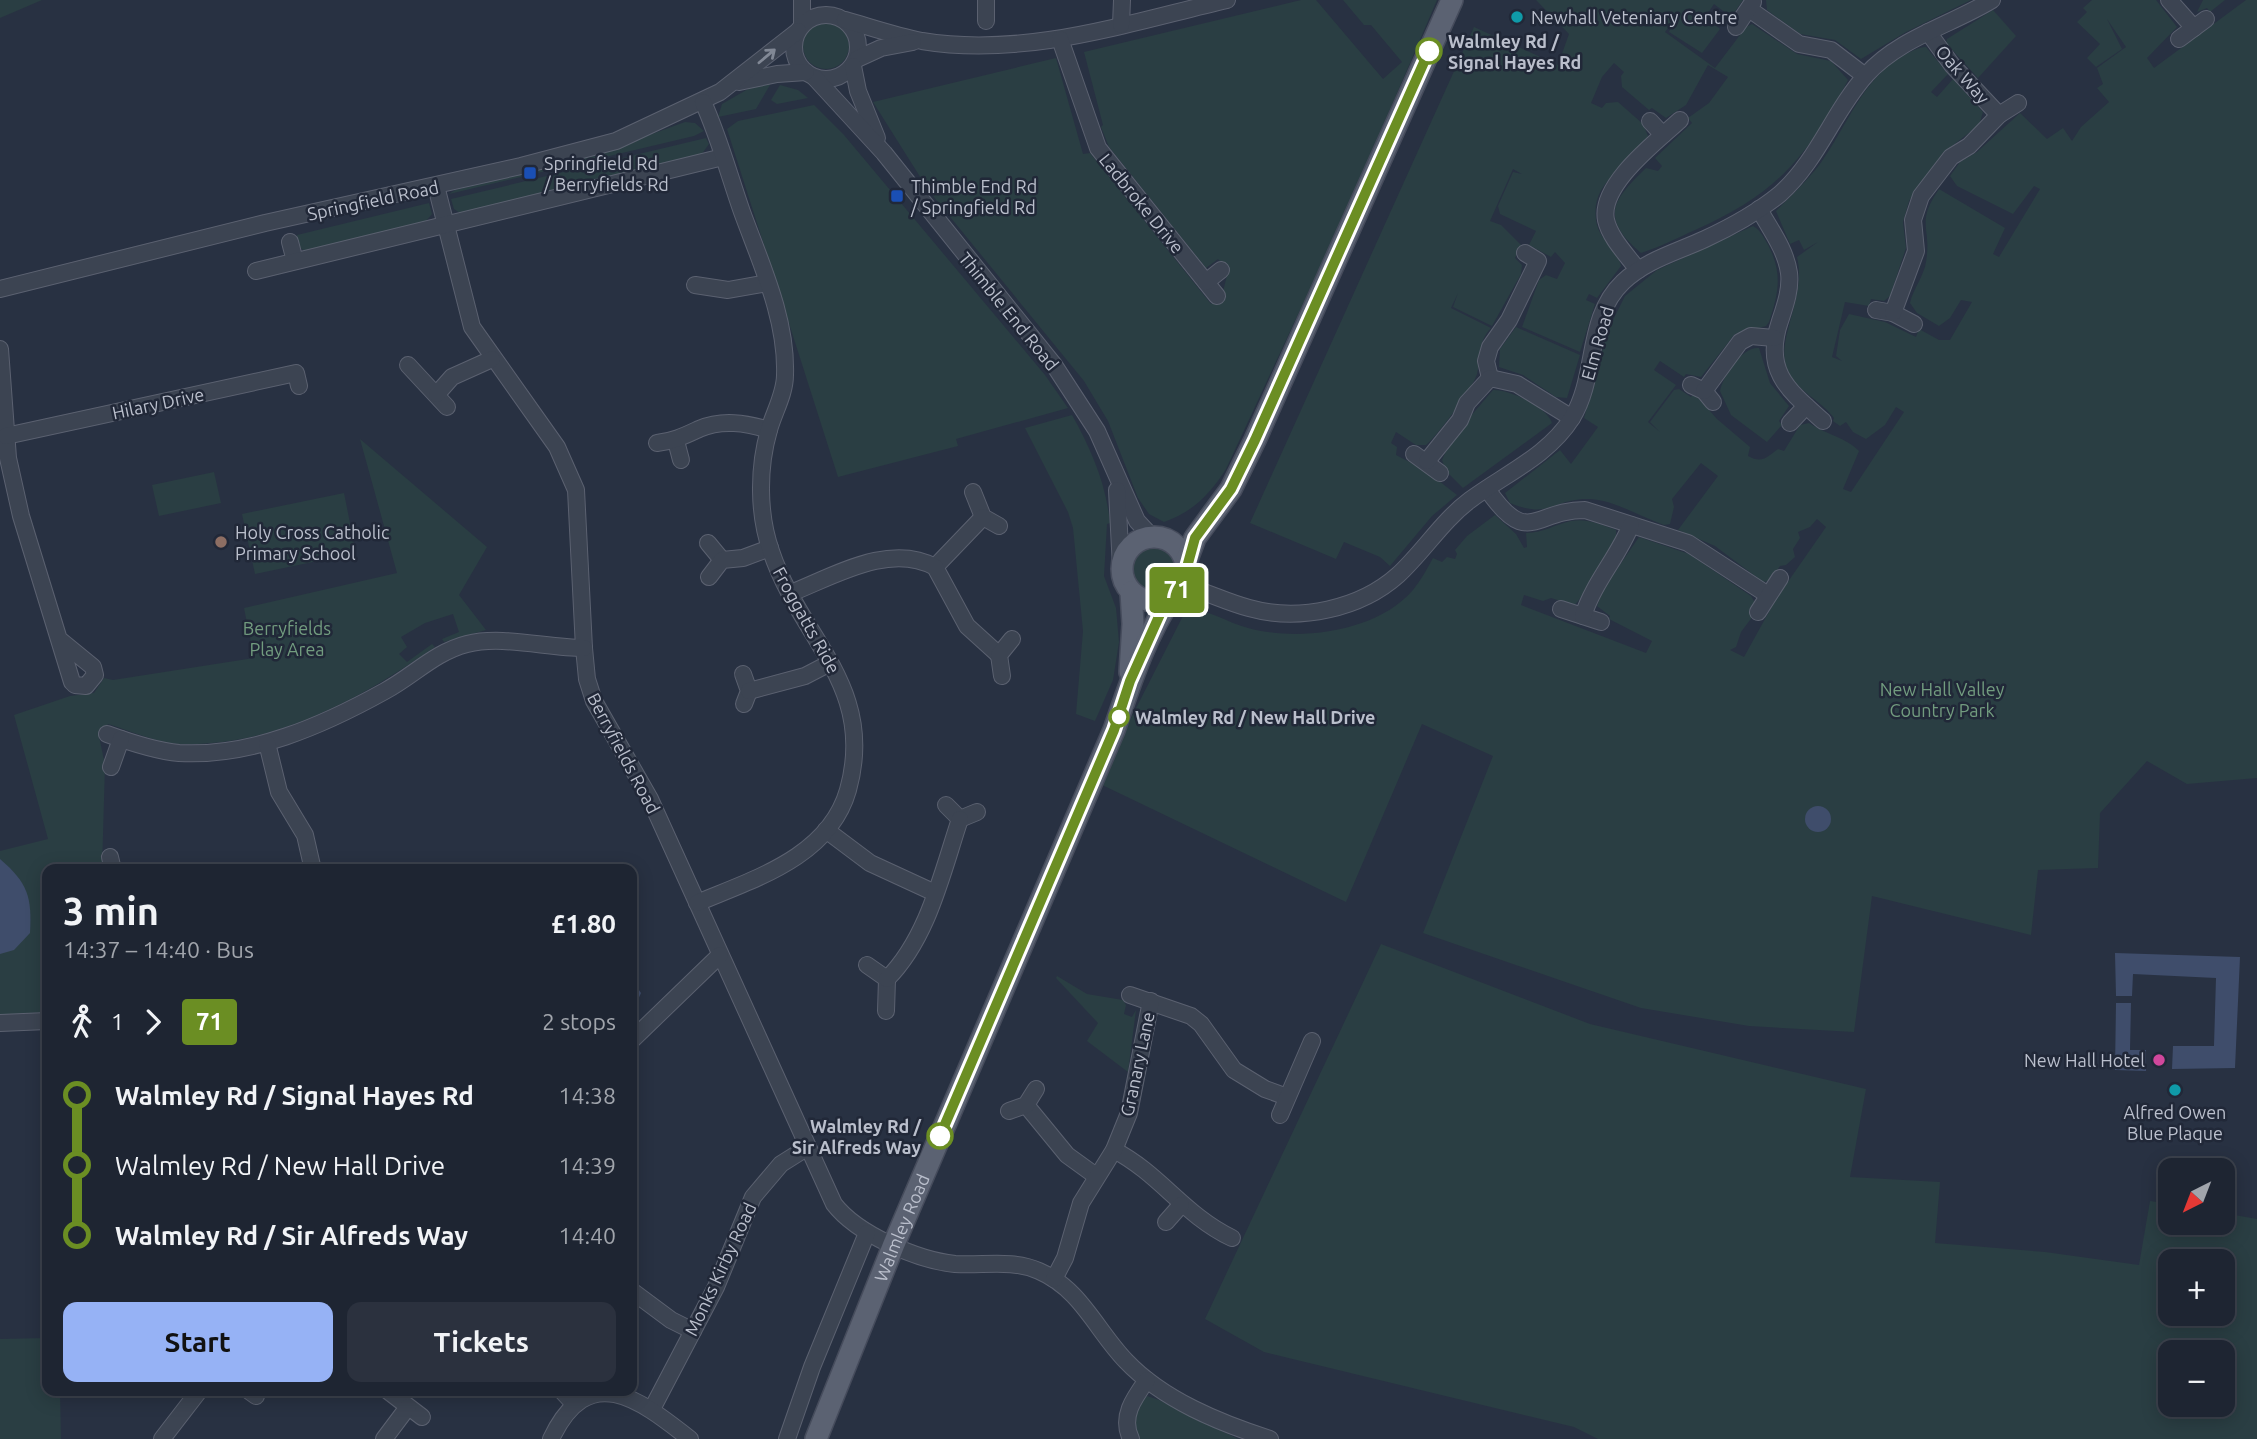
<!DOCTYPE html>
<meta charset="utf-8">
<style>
:root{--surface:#1e2532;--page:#2b313e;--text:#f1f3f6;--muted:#a1a5ac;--line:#3c424d;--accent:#96b2f5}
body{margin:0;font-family:Ubuntu,sans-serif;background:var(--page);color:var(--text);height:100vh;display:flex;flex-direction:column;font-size:26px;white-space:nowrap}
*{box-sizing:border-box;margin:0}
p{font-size:23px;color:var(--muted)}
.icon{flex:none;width:38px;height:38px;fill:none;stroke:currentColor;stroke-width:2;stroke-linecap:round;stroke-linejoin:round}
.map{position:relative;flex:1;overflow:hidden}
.drawer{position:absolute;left:42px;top:864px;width:595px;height:532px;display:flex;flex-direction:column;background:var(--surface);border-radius:14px;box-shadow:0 4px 18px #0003,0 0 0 2px var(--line)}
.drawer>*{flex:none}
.badge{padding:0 14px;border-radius:5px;font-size:24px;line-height:46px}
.needle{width:46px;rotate:222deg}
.buttons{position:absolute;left:2158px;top:1158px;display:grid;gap:14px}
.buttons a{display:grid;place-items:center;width:77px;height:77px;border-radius:14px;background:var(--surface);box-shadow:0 4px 18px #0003,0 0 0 2px var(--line);font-size:35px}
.map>.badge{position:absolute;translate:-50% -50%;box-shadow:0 0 0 4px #fff}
.legs{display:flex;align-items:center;gap:10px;height:77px;padding:0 21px;font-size:23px}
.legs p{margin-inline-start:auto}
.headline{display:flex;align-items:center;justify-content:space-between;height:119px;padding:0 21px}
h1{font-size:38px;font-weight:700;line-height:52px}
.primary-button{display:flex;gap:14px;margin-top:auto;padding:14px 21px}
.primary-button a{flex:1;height:80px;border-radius:14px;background:var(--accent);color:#111;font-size:28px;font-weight:700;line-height:80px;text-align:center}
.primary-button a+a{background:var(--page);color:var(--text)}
ul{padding:0 21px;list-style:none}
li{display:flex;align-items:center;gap:24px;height:70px;font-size:26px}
li i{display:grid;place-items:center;width:10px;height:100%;margin:0 9px;background:currentColor}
li i::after{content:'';width:18px;height:18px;margin:-9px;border:5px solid;border-radius:50%;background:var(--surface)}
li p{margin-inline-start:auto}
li:first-child i{background:linear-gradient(#0000 50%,currentColor 0)}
li:last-child i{background:linear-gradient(currentColor 50%,#0000 0)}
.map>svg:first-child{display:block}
.green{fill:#2a3e43;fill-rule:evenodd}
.water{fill:#3f4d6b}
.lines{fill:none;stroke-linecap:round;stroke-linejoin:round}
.minor-casing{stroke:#5b6170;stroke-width:18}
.major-casing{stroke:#464c5c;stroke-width:24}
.minor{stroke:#3c4452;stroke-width:16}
.major{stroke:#5b6272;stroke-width:21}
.oneway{stroke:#818895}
.line-1-casing{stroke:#fff;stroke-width:16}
.line-1{stroke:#6b8e23;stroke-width:10}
.culture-dot{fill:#0f9aa8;stroke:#212838;stroke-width:2.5}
.stop-1-dot{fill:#fff;stroke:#6b8e23;stroke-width:3.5}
.transit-dot{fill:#1a4fb4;stroke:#212838;stroke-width:2.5}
.education-dot{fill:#8d6e63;stroke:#212838;stroke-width:2.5}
.hotel-dot{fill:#d1479c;stroke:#212838;stroke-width:2.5}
.labels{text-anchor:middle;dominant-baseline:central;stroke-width:5;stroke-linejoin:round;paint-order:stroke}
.poi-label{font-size:18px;fill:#babfcc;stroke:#212838;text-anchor:start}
.stop-label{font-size:18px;font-weight:bold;fill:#babfcc;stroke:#212838;text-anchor:start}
.street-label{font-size:18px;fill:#babfcc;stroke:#212838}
.park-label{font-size:18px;fill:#729c7f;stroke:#212838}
</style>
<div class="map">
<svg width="2257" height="1439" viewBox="0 0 2257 1439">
<rect width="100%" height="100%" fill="#283142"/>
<g class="green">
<path d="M0 0H42L0 18Z"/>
<path d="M1301 0H1316L1383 79 1402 62 1371 25H1364L1343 0H1437L1350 203 1226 469C1210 494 1193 512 1164 522L1149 514 1138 498 1108 421 1084 381 929 191 873 102 1056 58 1083 154 1090 153 1211 304 1222 296 1228 271 1218 259 1206 268 1109 147 1101 127 1103 125 1084 52Z"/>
<path d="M1536 0H1743L1731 17 1714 4 1706 16 1720 29 1702 53 1669 32 1674 20 1665 32 1715 68 1746 27 1752 24 1797 54 1831 61 1848 80C1808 157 1775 195 1695 230 1677 238 1660 247 1641 253 1598 217 1614 199 1646 168L1658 171 1662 166 1655 158 1692 123 1688 118 1709 103 1728 77 1708 65 1686 105 1666 118 1652 108 1649 110 1622 87 1621 76 1624 72 1614 63 1602 77 1591 103 1602 108 1606 103 1618 102 1643 124 1648 136C1630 169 1587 180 1597 225 1601 241 1618 251 1621 266L1597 298 1589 294 1586 300 1595 304 1580 352 1522 327 1539 280 1546 275 1557 279 1565 263 1555 252 1551 257 1529 245 1536 231 1500 214 1498 206 1513 172 1522 174 1513 169 1490 221 1501 225 1521 245 1515 258 1522 265 1521 274 1492 326 1453 307 1458 293 1451 308 1491 328C1477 343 1482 356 1477 374 1473 388 1438 435 1426 445H1416L1396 432 1391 443 1397 447 1396 455 1425 470 1457 495 1432 516 1390 566 1380 557 1344 542 1336 559 1250 523 1474 27 1558 65 1569 34Z"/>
<path d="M1766 0H1971L1906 32 1861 59 1835 40 1800 34 1767 10Z"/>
<path d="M2092 0H2156L2177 27 2147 58 2154 68 2246 0H2257V778L2187 784 2147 761 2100 813 2098 868 2038 870 2031 935 1872 896 1854 1032 1749 1026 1641 1008 1423 933 1493 756 1422 724 1346 902 1098 783 1187 608C1210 610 1226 622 1248 628 1299 642 1377 632 1413 590 1421 580 1427 569 1433 558L1442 562 1447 557 1455 559 1457 554 1455 550 1467 536 1495 515 1516 534 1524 548 1527 547 1526 533C1544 533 1555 524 1571 521 1587 518 1602 525 1616 530V537C1609 549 1582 601 1574 605L1551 598 1543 601 1524 595 1521 605 1646 653 1652 641 1609 619 1610 616 1597 606 1604 588 1639 537 1689 554 1751 596 1755 603 1750 613 1753 616 1741 632 1736 647 1730 650 1744 657 1776 599 1826 527 1817 519 1810 527 1798 532 1800 538 1793 549 1795 557 1786 565 1780 566 1770 581 1763 582 1715 546 1678 530 1718 476 1701 463 1672 499 1674 507 1670 524 1664 525C1641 517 1614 500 1590 499 1552 498 1551 520 1510 503L1505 493 1560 450 1571 464 1598 427 1584 418 1608 330 1625 296 1657 270 1753 226C1760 230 1763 236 1767 243 1783 272 1779 292 1769 322L1766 326 1735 334 1701 377 1686 374 1684 377 1660 361 1654 370 1676 385 1648 422 1660 432 1650 422 1674 390 1679 389 1691 397 1694 393 1717 419 1750 447 1748 456C1762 464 1767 457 1778 449L1784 451 1800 425 1809 423C1825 434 1847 438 1859 451L1843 489 1851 492 1904 412 1896 407 1885 425 1866 439 1853 432 1846 422 1840 426 1833 421 1834 418C1822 401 1796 391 1787 369 1775 340 1807 298 1797 257L1818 242 1804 250 1799 240 1790 244 1776 211C1791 196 1807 181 1820 164 1848 125 1862 78 1906 54 1913 51 1918 47 1926 47L1948 74 1931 92 1937 97 1953 79 1983 112 1979 125 1943 153 1909 201 1903 222 1906 248 1890 296 1884 301 1871 299 1869 306 1845 302 1832 357 1842 361 1836 356 1840 330 1849 314 1885 322 1916 337 1919 329 1939 340H1950L1972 302 1961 300 1950 318 1939 326 1917 313 1910 303C1913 289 1924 276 1926 262 1932 227 1915 224 1939 189L2005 228 1993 254 1999 257 2040 189 2034 186 2013 214 1957 186 1950 176 1960 162 1977 152 2020 113 2047 139 2063 128 2072 141 2081 127 2109 102 2097 88 2103 84 2097 68 2126 47 2107 19 2122 49 2096 67 2087 58 2100 44 2077 22 2087 12 2083 8Z"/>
<path d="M2203 0H2225L2210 12 2207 8 2197 12Z"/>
<path d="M1993 10 2016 36 1978 78 1946 43 1947 39Z"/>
<circle cx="826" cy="46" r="23"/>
<path d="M774 78 756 109 718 117 722 104 762 81Z"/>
<path d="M780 85 798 90 808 98 777 104 771 100Z"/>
<path d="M814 105 844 135 1045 375 1068 408 956 439 958 446 838 477 727 129 738 121Z"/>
<path d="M685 122 695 123 704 131 694 136 449 194 455 190 589 157Z"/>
<path d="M706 138 709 144 701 155 463 215 454 209 451 199Z"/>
<path d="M429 203 432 214 426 221 428 225 306 252 299 247 297 235Z"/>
<path d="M1516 327 1580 355 1567 398 1556 397 1523 375 1499 367 1500 349Z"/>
<path d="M1759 348 1770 383 1789 406 1779 421 1782 425 1767 442 1731 415 1720 391C1723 376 1742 346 1759 348Z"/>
<path d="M1493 390C1509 389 1547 407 1552 423L1463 488 1446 471 1442 460 1452 438Z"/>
<path d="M1072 415C1091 449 1106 483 1110 523L1107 524 1104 576 1116 608 1119 642 1113 680 1095 721 1076 714 1083 631 1073 528 1068 512 1025 428Z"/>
<path d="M360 439 487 547 459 595 486 630 444 642 442 639 459 632 453 614 425 623 401 637 407 647 399 654 407 662 432 644 435 647C360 699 274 747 180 744 157 743 131 731 108 724L99 736 105 765 102 870H47V1012L0 1015V851L48 839 14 715 70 696 94 693 104 678 113 680 254 658 244 608 397 573Z"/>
<path d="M214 472 221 503 159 516 152 485Z"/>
<path d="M344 493 356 553 255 574 242 514Z"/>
<circle cx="1154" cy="569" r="23"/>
<path d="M1381 944 1590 1024 1866 1089 1850 1177 1940 1182 1935 1243 2045 1252 2139 1265 2150 1201 2170 1204V1223H2222L2223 1213 2257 1219V1439H1598L1574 1427 1264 1352 1205 1319ZM2170 1262H2222V1314H2170ZM2170 1353H2222V1405H2170Z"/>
<path d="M1057 976 1087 994 1123 1000 1126 1005 1124 1014 1132 1017 1136 1010 1128 1072 1087 1041 1098 1023 1056 978Z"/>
<path d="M47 1338V1391H60L61 1439H0V1339Z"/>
<path d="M1147 1396 1159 1400 1238 1439H1138C1130 1424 1134 1407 1147 1396Z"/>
</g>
<g class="water">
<circle cx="1818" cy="819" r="13"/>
<path d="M0 859C28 883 32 897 30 933L14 950 0 954Z"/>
<path d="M2115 953 2240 957 2235 1068 2172 1069 2173 1046H2214L2216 978 2133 974 2132 996H2116Z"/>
<path d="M632 980 641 993 632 1013Z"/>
<path d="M2116 1003H2131L2130 1050H2146V1071L2115 1070Z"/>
</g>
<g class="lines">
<g class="minor-casing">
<g id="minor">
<path d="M802 0V25"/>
<path d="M986 0V21"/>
<path d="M2169 0 2194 28"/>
<path d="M1749 9 1799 44 1831 50 1865 76"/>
<circle cx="826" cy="47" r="32"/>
<path d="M845 20C870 27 896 36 922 41 1025 58 1128 23 1227 0"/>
<path d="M1121 25 1122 0"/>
<path d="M1736 27 1753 2"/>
<path d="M1928 32 1952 65 1999 115"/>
<path d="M1060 39 1098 148 1217 296"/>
<path d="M2179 39 2206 19"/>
<path d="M857 59 881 48 913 42"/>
<path d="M853 66 858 91 877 138"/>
<path d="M815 78 884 153 1054 365 1097 431 1137 521 1152 537"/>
<path d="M739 82 777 74 806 72"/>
<path d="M1650 121 1663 135"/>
<path d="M436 186 472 327 557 447 576 490 584 648 587 679 594 701 650 799 834 1204C857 1234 917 1260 955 1264 983 1266 1012 1259 1039 1271 1081 1289 1096 1330 1126 1361 1163 1400 1220 1423 1270 1439"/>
<path d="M1759 209C1770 229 1786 250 1789 273 1791 289 1785 306 1780 321 1763 371 1788 390 1823 421"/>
<path d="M290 242 295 261"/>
<path d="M1638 270C1627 255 1610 238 1606 220 1599 185 1656 142 1680 120"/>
<path d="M256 271 723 157"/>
<path d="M1206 282 1221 270"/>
<path d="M695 285 728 290 767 283"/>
<path d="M0 289 265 223 521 166 616 141 720 92 798 31"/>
<path d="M1876 310 1893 313 1914 324"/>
<path d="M1893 313 1916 251 1913 220 1921 196 1951 157 1969 146 1999 115 2018 103"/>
<path d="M0 349 8 458 21 516 72 682 75 685 86 686 95 675 93 667 60 640"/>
<path d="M408 365 447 407"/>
<path d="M1490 378 1486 361 1490 347 1509 320 1538 261 1525 253"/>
<path d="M1691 385 1704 391 1713 402"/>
<path d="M1704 391 1740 342 1751 336 1774 338"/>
<path d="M437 394 452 377 492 359"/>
<path d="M1790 423 1806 406"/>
<path d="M6 436 296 373 299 386"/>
<path d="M676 441 681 460"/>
<path d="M657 443C674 441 684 436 699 429 722 419 746 423 769 430"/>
<path d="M1414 454 1440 473"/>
<path d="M1427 461 1460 420 1467 403 1490 378 1517 384 1572 418"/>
<path d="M1487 489C1528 549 1534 510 1585 510L1688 543 1768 595"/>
<path d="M1117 490 1121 568"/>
<path d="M973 492 983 517 999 526"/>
<path d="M708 543 722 560"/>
<path d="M935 567 983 517"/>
<path d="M709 577 722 560 743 558 770 548"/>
<path d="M1182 585C1205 591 1226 602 1249 608 1299 622 1360 609 1398 575 1424 551 1442 521 1470 500 1505 474 1548 456 1572 418 1598 376 1585 318 1623 282 1646 260 1677 252 1705 239 1731 227 1758 212 1780 194 1818 160 1833 112 1866 75 1899 38 1951 25 1992 0"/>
<path d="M791 593C834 576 890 542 935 567L967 626 999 655"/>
<path d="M1561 609 1601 622"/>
<path d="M1758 612 1780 578"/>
<path d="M1583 616C1594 582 1618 557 1631 525"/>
<path d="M743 674 749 691 744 704"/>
<path d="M1002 676 999 655 1012 639"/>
<path d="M749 691 805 676 830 663"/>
<path d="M107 734C129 742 155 751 179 753 251 757 322 726 385 691 413 676 435 652 467 644 502 635 547 648 584 648"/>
<path d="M267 743 279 792 305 835 313 870"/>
<path d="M111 767 121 739"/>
<path d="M946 805 960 819 977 812"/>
<path d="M826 830 870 863 935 893"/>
<path d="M110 857 113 870"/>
<path d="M697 903C754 879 829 857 848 790 877 686 800 639 771 551 758 514 758 468 769 430 774 412 785 394 785 375 787 319 761 264 742 212 729 175 719 137 703 102"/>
<path d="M867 965 887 979 886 1011"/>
<path d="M887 979C928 938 942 873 960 819"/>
<path d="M1130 995 1191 1016 1201 1024 1234 1070 1265 1089 1287 1097"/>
<path d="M0 1023 47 1021"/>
<path d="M632 1040 720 955"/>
<path d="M1026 1105 1067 1155 1096 1176"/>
<path d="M1009 1111 1026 1105 1036 1089"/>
<path d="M1280 1115 1312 1041"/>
<path d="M1114 1150C1160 1174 1184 1215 1232 1238"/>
<path d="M1166 1222 1181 1205"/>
<path d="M1054 1279 1065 1258 1081 1203 1114 1150 1129 1113 1151 1001"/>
<path d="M632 1291 671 1320 693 1331"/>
<path d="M249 1391 256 1396"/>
<path d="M388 1391 422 1417"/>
<path d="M562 1391 574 1404"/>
<path d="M652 1409 716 1287 753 1197 781 1164 808 1147"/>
<path d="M162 1439 199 1391"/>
<path d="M384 1439 408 1407"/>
<path d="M551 1439C589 1359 640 1400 690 1439"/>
<path d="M787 1439 812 1367 867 1233"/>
<path d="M1131 1439C1120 1417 1134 1398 1147 1380"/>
</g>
</g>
<g class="major-casing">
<g id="major">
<circle cx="1154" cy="569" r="32"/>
<path d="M1186 562 1195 538 1231 489 1255 440 1452 0"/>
<path d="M1130 672 1133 624 1131 592"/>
<path id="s1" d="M816 1439 894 1244 1114 730C1130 684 1145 636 1173 595"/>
</g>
</g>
<use href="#minor" class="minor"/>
<use href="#major" class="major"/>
</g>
<defs><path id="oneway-shaft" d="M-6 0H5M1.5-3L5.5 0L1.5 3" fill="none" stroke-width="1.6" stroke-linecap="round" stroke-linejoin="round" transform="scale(1.75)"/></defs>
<use class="oneway" href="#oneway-shaft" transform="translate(767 56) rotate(-40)"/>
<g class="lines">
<g class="line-1-casing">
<path id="line-1" d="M940 1136 1114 730 1130 681 1161 612 1182 585 1195 538 1231 489 1255 440 1429 51"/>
</g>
<use href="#line-1" class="line-1"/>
</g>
<g class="culture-dot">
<circle cx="1517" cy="17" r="7"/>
<circle cx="2175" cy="1090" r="7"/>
</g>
<g class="stop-1-dot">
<circle cx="1429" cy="51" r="12"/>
<circle cx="1119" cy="717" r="9"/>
<circle cx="940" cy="1136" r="12"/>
</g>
<g class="transit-dot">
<rect x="523" y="166" width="14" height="14" rx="3.5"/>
<rect x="890" y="189" width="14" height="14" rx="3.5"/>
</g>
<circle class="education-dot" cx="221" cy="542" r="7"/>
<circle class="hotel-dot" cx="2159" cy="1060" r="7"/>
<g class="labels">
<g class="poi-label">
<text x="1531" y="17">Newhall Veteniary Centre</text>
<text x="544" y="163">Springfield Rd<tspan x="544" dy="21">/ Berryfields Rd</tspan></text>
<text x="911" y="186">Thimble End Rd<tspan x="911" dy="21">/ Springfield Rd</tspan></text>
<text x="235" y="532">Holy Cross Catholic<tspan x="235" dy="21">Primary School</tspan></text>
<text x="2145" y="1060" text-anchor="end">New Hall Hotel</text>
<text x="2175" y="1112" text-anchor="middle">Alfred Owen<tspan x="2175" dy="21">Blue Plaque</tspan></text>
</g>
<g class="stop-label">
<text x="1448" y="41">Walmley Rd /<tspan x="1448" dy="21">Signal Hayes Rd</tspan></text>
<text x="1135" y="717">Walmley Rd / New Hall Drive</text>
<text x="921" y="1126" text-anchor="end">Walmley Rd /<tspan x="921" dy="21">Sir Alfreds Way</tspan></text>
</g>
<g class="street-label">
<text transform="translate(1963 74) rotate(49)">Oak Way</text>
<text transform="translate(373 200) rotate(-12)">Springfield Road</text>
<text transform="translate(1142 203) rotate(51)">Ladbroke Drive</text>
<text transform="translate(1009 311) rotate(51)">Thimble End Road</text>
<text transform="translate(1597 343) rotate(-74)">Elm Road</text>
<text transform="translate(158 403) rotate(-12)">Hilary Drive</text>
<text transform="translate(807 620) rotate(61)">Froggatts Ride</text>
<text transform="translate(624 753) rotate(62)">Berryfields Road</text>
<text transform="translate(1137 1064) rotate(-78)">Granary Lane</text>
<text stroke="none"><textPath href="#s1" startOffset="228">Walmley Road</textPath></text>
<text transform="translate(720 1269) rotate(-65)">Monks Kirby Road</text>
</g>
<g class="park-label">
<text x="287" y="628">Berryfields<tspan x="287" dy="21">Play Area</tspan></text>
<text x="1942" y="689">New Hall Valley<tspan x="1942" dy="21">Country Park</tspan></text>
</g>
</g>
</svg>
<div class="buttons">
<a><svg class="needle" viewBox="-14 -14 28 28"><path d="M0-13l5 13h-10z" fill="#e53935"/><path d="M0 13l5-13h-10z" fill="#a1a5ac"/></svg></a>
<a>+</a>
<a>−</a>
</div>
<b class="badge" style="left:1177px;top:590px;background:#6b8e23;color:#fff">71</b>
<section class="drawer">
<div class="headline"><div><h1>3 min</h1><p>14:37 – 14:40 · Bus</p></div><b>£1.80</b></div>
<div class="legs"><svg class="icon" aria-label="walk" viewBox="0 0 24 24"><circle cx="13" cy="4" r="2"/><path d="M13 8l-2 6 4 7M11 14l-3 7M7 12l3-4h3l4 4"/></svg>1<svg class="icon" aria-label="forward" viewBox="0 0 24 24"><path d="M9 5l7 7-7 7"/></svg><b class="badge" style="background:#6b8e23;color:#fff">71</b><p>2 stops</p></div>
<ul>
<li><i style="color:#6b8e23"></i><b>Walmley Rd / Signal Hayes Rd</b><p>14:38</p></li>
<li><i style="color:#6b8e23"></i><span>Walmley Rd / New Hall Drive</span><p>14:39</p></li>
<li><i style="color:#6b8e23"></i><b>Walmley Rd / Sir Alfreds Way</b><p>14:40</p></li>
</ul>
<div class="primary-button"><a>Start</a><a>Tickets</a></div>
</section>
</div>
